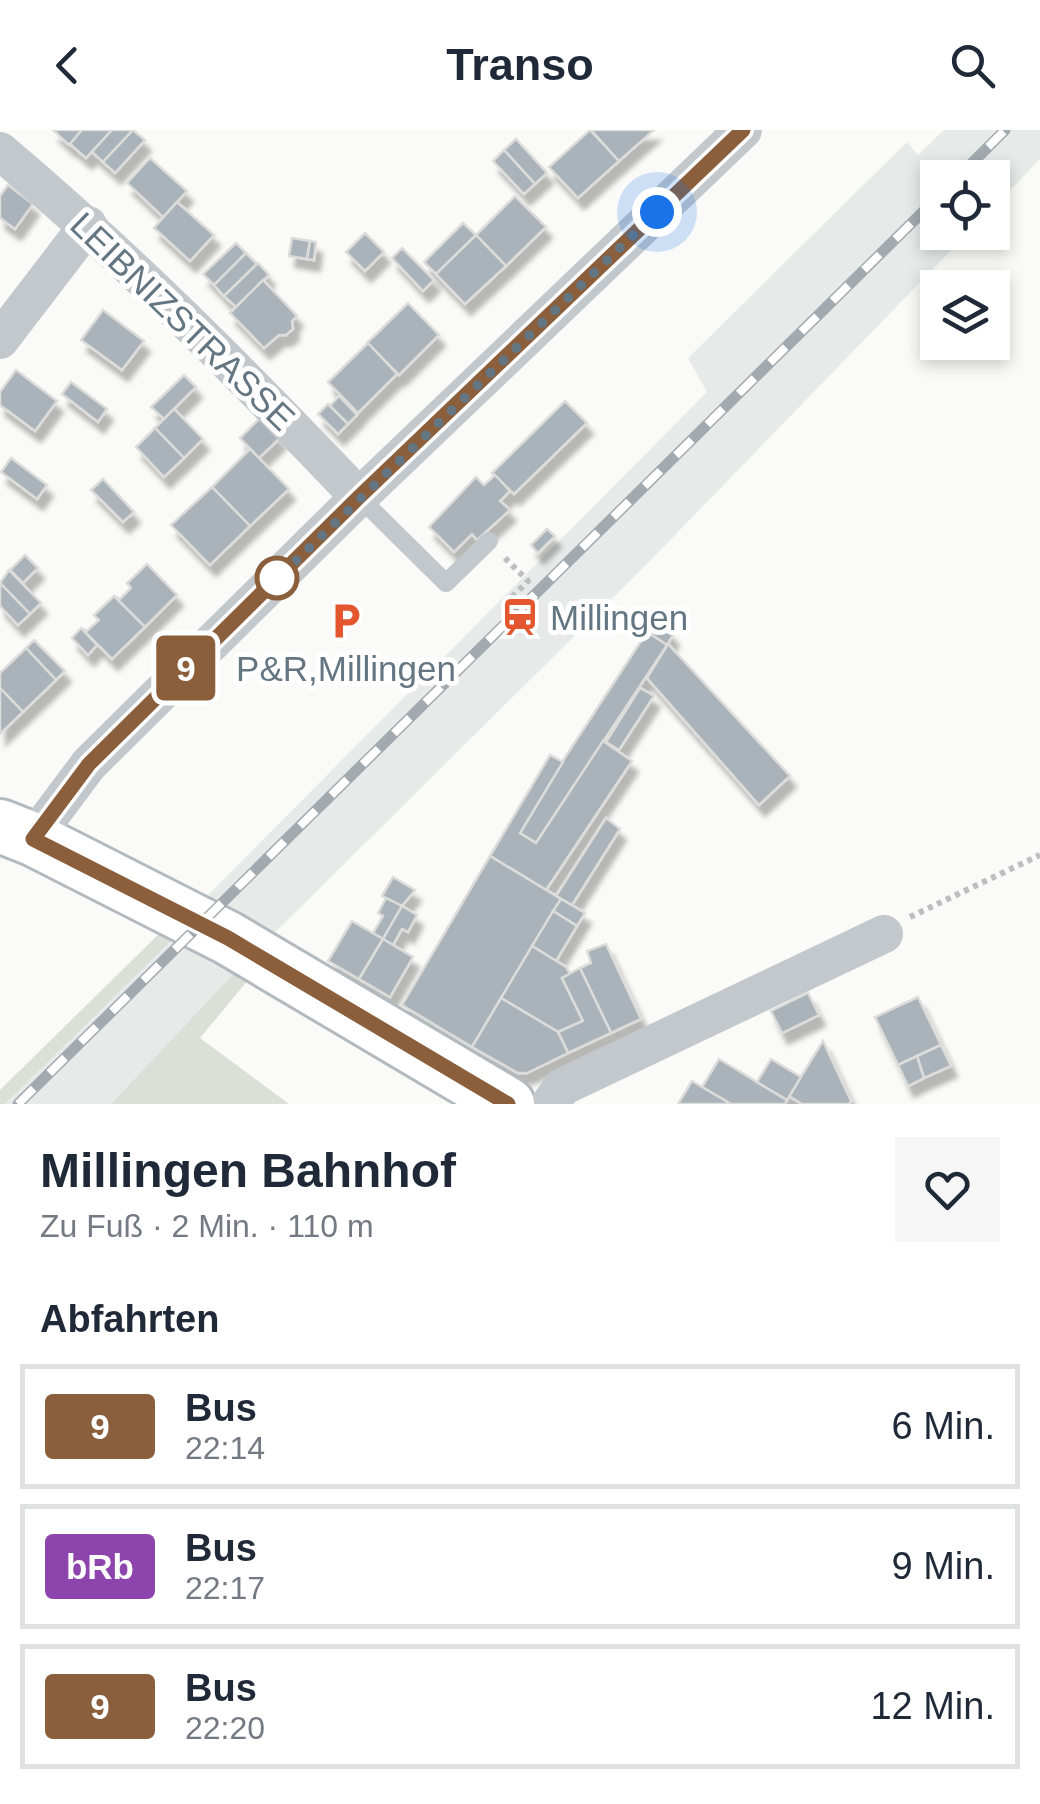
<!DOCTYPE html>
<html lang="de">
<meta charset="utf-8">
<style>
:root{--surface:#fff;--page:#f6f6f7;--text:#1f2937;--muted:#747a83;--line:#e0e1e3}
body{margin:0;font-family:Helvetica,sans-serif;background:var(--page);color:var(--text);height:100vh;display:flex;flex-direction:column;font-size:38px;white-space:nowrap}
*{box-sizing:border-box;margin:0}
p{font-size:32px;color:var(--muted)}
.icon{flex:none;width:55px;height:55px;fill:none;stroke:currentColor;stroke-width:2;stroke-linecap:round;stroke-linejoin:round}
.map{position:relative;height:974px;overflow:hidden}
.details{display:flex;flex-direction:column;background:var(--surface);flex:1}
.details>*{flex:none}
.badge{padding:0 20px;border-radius:8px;font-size:35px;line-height:65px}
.tools{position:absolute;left:920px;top:30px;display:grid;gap:20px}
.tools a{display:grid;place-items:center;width:90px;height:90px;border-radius:0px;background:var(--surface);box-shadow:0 5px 15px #0003;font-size:50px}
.you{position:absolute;width:50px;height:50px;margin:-25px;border:8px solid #fff;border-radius:50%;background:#1a73e8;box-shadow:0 0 0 15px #1a73e833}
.map>.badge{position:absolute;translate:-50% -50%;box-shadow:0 0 0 5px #fff}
h2{padding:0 40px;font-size:38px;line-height:90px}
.round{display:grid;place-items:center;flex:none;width:105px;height:105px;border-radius:0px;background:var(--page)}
.summary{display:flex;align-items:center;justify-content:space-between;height:170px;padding:0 40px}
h1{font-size:48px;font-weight:700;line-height:75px}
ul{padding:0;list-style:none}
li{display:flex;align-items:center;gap:30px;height:125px;margin:0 20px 15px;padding:0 20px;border:5px solid var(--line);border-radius:0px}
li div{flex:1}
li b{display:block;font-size:38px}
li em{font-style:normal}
li .badge{min-width:110px;font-weight:700;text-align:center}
header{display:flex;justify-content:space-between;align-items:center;height:130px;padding:0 40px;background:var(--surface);font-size:45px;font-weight:700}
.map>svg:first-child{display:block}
.built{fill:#e8e9e9}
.green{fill:#dadfd7}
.building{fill:#aab3b9;stroke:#dcdcda;stroke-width:2.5;filter:url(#shadow)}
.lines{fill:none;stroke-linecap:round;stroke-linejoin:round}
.secondary-casing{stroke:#b3babf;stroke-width:58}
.path{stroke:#bbbfc2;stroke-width:6;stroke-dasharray:5 5;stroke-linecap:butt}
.lane{stroke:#c3c8cc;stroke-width:18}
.street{stroke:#c3c8cc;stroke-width:38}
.secondary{stroke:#fff;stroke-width:52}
.rail-casing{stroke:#a2aab0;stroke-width:11}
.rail{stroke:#fff;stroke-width:8;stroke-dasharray:22;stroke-linecap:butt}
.line-casing{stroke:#fff;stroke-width:22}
.line{stroke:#8b5e3c;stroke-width:15}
.walk{stroke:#657683;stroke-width:10;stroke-dasharray:0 18}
.stop-dot{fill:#fff;stroke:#8b5e3c;stroke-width:5}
.labels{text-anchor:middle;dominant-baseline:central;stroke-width:10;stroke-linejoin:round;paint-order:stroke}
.street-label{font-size:35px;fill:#657683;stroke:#fff}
.poi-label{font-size:35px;fill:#657683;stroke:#fff;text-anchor:start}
</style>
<header><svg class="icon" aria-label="back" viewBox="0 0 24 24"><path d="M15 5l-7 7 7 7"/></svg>Transo<svg class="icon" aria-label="search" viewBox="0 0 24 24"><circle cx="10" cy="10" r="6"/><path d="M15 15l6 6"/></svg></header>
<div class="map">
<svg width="1040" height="974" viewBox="0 0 1040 974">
<defs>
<filter id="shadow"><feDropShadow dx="6" dy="11" stdDeviation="2.5" flood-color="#0004"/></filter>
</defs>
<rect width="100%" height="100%" fill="#fafaf8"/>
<path class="built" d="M944 0H1040V29L993 78 992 48H938V102L968 103 642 439 236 841 111 974H5L176 806 210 763 707 262 688 228 907 12 918 25Z"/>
<g class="green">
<path d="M164 799 176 806 5 974H0V960Z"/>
<path d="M236 841 249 849 200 908 289 974H111Z"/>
</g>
<g class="building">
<path d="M53 0H82L69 15Z"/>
<path d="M82 0H112L86 28 70 14Z"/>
<path d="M112 0H133L103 32 92 22Z"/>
<path d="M133 0 145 10 115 43 103 32Z"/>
<path d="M590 0 619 31 578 68 549 37Z"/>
<path d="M591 0H654L619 31Z"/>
<path d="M516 9 547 43 535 54 504 20Z"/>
<path d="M504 20 535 54 524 64 493 31Z"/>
<path d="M150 28 187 61 163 87 127 53Z"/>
<path d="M8 55 33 74 15 99 0 88V66Z"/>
<path d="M515 66 546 97 506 136 476 105Z"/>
<path d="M177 72 214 105 190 131 154 98Z"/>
<path d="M463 93 476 105 436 144 424 132Z"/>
<path d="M365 103 384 122 365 141 346 122Z"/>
<path d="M476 105 506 136 465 174 436 144Z"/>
<path d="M292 108 310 111 307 129 289 126Z"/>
<path d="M310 111 316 112 314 130 307 129Z"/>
<path d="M236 113 246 123 214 155 203 144Z"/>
<path d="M402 118 434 150 423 161 392 128Z"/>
<path d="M246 123 257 134 224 166 214 155Z"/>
<path d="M258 133 269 145 236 177 224 166Z"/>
<path d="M263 150 297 186 292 191 293 199 286 205H279L264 218 230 183Z"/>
<path d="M408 173 439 205 399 245 367 213Z"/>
<path d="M103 180 144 211 122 240 81 210Z"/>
<path d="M368 213 397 244 358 283 328 252Z"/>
<path d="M16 240 57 271 35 301 0 275V262Z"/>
<path d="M184 245 196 257 164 289 151 277Z"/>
<path d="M71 252 107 279 98 292 62 264Z"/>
<path d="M339 266 357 285 348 294 330 276Z"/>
<path d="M565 271 587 293 514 364 492 343Z"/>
<path d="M328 274 348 294 338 304 318 284Z"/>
<path d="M174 279 203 309 184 328 155 298Z"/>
<path d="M260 288 280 308 259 328 240 308Z"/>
<path d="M155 298 184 328 164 347 136 317Z"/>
<path d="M250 319 289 359 250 396 212 357Z"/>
<path d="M11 328 47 355 37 369 1 342Z"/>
<path d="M495 345 510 361 500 371 510 380 477 410 472 404 454 422 429 397 476 347 484 355Z"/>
<path d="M103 349 134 382 123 392 91 360Z"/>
<path d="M212 357 250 396 210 435 171 395Z"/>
<path d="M547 399 555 406 538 423 531 415Z"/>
<path d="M25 425 38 438 23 453 10 440Z"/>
<path d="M147 434 177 465 145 497 114 466 120 469 131 458 127 453Z"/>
<path d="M9 440 41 473 30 484 0 453Z"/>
<path d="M0 453 30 484 18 495 0 476Z"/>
<path d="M114 466 145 497 112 529 81 498 87 501 99 490 94 485Z"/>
<path d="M656 487 673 505 667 515 647 502Z"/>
<path d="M81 498 97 515 88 525 72 508Z"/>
<path d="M647 502 667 515 536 713 520 703 562 632Z"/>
<path d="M34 510 65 541 56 550 26 518Z"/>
<path d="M668 514 790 646 759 675 647 548Z"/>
<path d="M26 518 56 550 23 582 0 558V543Z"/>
<path d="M0 558 23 582 0 604Z"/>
<path d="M640 558 654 566 619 620 606 612Z"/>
<path d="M603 611 632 631 546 760 490 726 550 625 563 632 520 703 536 713Z"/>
<path d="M606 688 620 699 572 775 556 766Z"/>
<path d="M490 726 561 769 472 917 402 875Z"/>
<path d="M393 747 415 760 402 776 382 766Z"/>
<path d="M386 768 402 776 383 809 373 803 383 786 378 783Z"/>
<path d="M561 769 585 783 577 796 553 781Z"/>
<path d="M402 776 417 785 408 802 402 799 393 815 383 809Z"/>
<path d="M553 781 577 796 556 831 532 816Z"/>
<path d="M352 791 383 809 359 849 328 831Z"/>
<path d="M383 809 413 827 390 867 359 849Z"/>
<path d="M606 814 641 889 611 903 580 838 591 833 587 821Z"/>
<path d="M532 816 566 837 570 844 562 848 583 891 558 902 501 868Z"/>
<path d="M580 838 611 903 568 923 558 902 583 891 562 848Z"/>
<path d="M808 863 819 885 782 903 771 881Z"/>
<path d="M918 867 941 915 898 935 875 887Z"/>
<path d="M501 868 558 902 568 923 527 943H518L472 917Z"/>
<path d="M823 911 851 971 849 974H802L789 966Z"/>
<path d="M941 915 951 936 924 948 917 926Z"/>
<path d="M917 926 924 948 908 956 898 935Z"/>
<path d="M719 929 787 970 785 974H731L702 957Z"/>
<path d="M771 929 801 947 787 970 757 952Z"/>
<path d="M692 951 702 957 731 974H678Z"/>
</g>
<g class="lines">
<g class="secondary-casing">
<path id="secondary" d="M0 696 33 709 228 808 508 974"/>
</g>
<g class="path">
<path d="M505 428 528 451 503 476 520 495"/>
<path d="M910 787 1040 725"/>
</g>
<path class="lane" d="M359 367 446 453 489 411"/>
<g class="street">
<path d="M0 21C128 129 244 246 359 367"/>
<path d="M0 210 88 95"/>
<path d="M33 709 89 634 359 367 743 0"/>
<path d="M550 974 562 957 884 804"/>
</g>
<use href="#secondary" class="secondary"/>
<g class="rail-casing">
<g id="rail">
<path d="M957 48 1005 0"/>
<path d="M18 974 938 67"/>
</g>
</g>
<use href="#rail" class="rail"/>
</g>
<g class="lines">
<g class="line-casing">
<path id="line" d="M508 974 228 808 33 709 89 634 358 368 743 0"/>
</g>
<use href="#line" class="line"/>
<path class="walk" d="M277 448 274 452 657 82"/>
</g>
<defs>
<g id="station-bare" transform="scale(3)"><path d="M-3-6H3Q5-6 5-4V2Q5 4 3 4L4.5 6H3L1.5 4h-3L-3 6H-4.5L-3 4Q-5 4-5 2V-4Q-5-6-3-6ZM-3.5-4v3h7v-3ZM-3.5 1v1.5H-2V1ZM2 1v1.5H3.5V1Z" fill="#e4572e" stroke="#fff" stroke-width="2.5" paint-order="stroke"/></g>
<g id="parking-bare" transform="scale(3)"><path d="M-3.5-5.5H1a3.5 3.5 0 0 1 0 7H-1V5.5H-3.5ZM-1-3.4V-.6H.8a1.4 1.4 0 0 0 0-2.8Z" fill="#e4572e" stroke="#fff" stroke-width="2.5" paint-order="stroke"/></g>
</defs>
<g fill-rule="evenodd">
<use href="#station-bare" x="520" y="487"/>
<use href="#parking-bare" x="346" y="491"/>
</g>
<circle class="stop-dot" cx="277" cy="448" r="20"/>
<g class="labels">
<g class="street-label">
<text transform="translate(183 191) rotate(44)">LEIBNIZSTRASSE</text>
</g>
<g class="poi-label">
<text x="550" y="487">Millingen</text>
<text x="346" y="538" text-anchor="middle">P&amp;R,Millingen</text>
</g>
</g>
</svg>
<div class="tools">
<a><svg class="icon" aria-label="locate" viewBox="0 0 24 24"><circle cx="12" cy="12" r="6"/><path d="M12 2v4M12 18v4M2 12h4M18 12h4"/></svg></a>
<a><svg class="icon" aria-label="layers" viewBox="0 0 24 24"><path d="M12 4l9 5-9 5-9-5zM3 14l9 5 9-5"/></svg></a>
</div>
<div class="you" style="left:657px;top:82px"></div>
<b class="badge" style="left:186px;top:538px;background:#8b5e3c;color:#fff">9</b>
</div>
<section class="details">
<div class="summary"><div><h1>Millingen Bahnhof</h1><p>Zu Fuß · 2 Min. · 110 m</p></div><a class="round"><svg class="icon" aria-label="heart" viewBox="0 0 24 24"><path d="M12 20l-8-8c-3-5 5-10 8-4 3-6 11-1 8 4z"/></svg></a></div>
<h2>Abfahrten</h2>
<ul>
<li><span class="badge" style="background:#8b5e3c;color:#fff">9</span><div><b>Bus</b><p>22:14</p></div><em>6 Min.</em></li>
<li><span class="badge" style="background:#8e44ad;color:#fff">bRb</span><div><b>Bus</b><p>22:17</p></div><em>9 Min.</em></li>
<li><span class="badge" style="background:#8b5e3c;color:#fff">9</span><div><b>Bus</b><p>22:20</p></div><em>12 Min.</em></li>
</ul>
</section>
